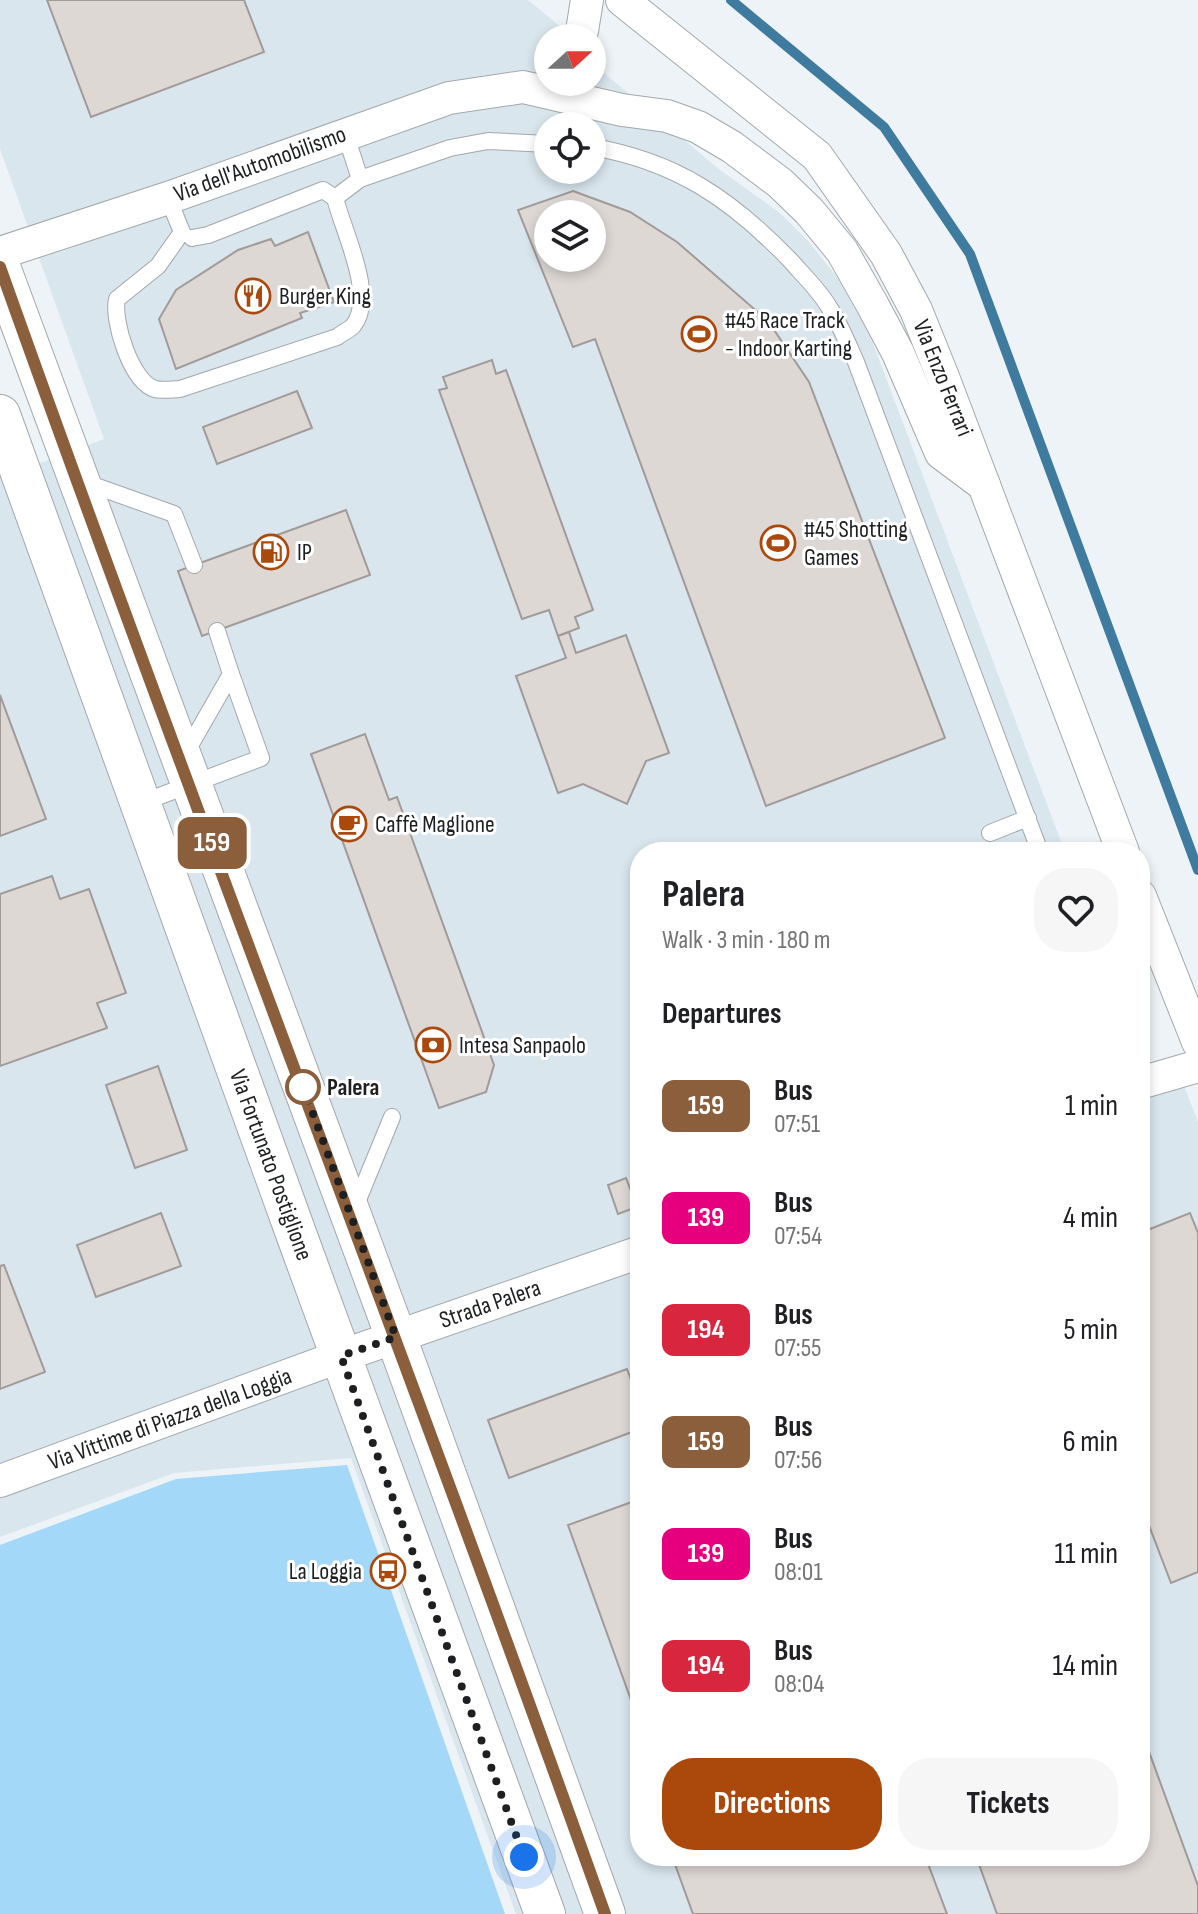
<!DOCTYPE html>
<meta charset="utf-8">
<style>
:root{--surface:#fff;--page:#f6f6f6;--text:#202124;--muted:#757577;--accent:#ab480c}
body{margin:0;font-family:"Sofia Sans Condensed",sans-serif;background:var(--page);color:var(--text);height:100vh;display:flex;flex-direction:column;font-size:30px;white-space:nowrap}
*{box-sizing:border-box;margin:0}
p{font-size:26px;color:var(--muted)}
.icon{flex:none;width:44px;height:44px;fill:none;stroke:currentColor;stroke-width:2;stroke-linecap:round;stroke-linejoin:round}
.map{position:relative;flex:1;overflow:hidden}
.side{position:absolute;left:630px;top:842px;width:520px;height:1024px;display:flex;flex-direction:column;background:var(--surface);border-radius:32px;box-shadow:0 4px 12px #0003}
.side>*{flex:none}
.badge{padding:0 16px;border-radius:12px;font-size:28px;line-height:52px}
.needle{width:52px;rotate:69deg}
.tools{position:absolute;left:534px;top:24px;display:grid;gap:16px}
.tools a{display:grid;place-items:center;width:72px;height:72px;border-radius:50%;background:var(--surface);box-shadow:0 4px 12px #0003;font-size:40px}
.you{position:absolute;width:40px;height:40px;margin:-20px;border:6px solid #fff;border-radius:50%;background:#1a73e8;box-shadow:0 0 0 12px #1a73e833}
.map>.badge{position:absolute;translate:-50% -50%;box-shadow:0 0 0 4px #fff}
h2{padding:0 32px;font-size:30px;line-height:72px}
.round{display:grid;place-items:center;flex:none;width:84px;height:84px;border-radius:32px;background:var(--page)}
.summary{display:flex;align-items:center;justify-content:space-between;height:136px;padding:0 32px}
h1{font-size:38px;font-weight:700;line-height:60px}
.button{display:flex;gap:16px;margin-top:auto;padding:16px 32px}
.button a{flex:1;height:92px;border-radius:32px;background:var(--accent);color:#fff;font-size:32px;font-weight:700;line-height:92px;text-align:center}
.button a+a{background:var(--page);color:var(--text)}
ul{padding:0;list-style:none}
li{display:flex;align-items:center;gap:24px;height:112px;padding:0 32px}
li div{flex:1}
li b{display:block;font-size:30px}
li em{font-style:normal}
li .badge{min-width:88px;font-weight:700;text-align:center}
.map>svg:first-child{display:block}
.built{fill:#d9e6ee;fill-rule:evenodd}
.green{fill:#a4d8f9}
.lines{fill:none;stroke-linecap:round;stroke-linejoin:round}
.stream{stroke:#3f7b9e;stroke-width:10}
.building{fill:#ded8d5;stroke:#a09a98;stroke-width:2;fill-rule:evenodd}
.service-casing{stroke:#a3a8ab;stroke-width:18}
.minor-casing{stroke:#a3a8ab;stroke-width:34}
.tertiary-casing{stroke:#a3a8ab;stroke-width:42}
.service{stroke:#fff;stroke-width:16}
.minor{stroke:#fff;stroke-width:32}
.tertiary{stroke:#fff;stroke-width:40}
.line-casing{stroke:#fff;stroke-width:18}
.line{stroke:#8b5e3c;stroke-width:12}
.walk{stroke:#1d1f21;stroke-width:8;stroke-dasharray:0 14.4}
.stop-dot{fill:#fff;stroke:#8b5e3c;stroke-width:4}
.labels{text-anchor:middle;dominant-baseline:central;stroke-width:6;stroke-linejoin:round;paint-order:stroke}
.street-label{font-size:24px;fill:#1d1f21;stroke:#fff}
.poi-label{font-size:24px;fill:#1d1f21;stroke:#fff;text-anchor:start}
.stop-label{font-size:24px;font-weight:bold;fill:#1d1f21;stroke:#fff;text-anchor:start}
</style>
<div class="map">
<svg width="1198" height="1914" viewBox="0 0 1198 1914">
<rect width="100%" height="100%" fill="#edf3f6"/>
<path class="built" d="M0 0H528L568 33 567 38H548V82H592V63L720 170 780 213 809 242 844 286 872 341 1065 852H640V1856H1140V1101L1184 1086 1198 1122V1914H516L351 1458 174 1473 0 1537V470L3 477 104 439 0 149ZM548 126H592V170H548ZM548 214H592V258H548Z"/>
<path class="green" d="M347 1465 505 1914H0V1545L176 1479Z"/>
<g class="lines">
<path class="stream" d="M731 0 884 127 970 254 1198 870"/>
</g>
<g class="building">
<path d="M47 0H244L264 52 91 117Z"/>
<path d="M573 191 630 212 677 242 768 321 809 382 945 738 766 806 595 339 573 347 518 210ZM548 214H592V258H548Z"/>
<path d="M308 232 334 302 300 313 302 318 176 369 159 319 176 290 238 250 271 239 275 246Z"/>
<path d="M492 360 496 374 506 370 593 610 575 617 579 628 558 636 549 610 522 619 439 390 447 388 443 377Z"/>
<path d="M297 391 312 428 217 464 203 427Z"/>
<path d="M346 510 370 575 202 636 178 571Z"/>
<path d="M569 632 576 653 626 635 669 753 646 761 627 804 583 784 558 793 516 676 566 658 558 636Z"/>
<path d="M0 695 46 819 0 836Z"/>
<path d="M365 734 389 800 397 797 494 1065 486 1092 439 1108 311 754Z"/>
<path d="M52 876 60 899 89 889 126 993 97 1003 107 1028 0 1066V894Z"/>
<path d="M158 1066 187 1150 135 1168 106 1085Z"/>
<path d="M626 1178 637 1207 618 1214 608 1185Z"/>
<path d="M161 1213 181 1266 96 1297 77 1245Z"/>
<path d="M1190 1213 1198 1233V1572L1171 1583 1140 1502V1233Z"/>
<path d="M4 1265 45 1372 0 1389V1266Z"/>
<path d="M627 1369 640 1404V1429L509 1478 488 1420Z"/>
<path d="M640 1499V1725L568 1525Z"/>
<path d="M1140 1727 1198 1886V1914H997L976 1856H1140Z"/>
<path d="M672 1856H925L947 1914H693Z"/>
</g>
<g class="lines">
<g class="service-casing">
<g id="service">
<path d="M345 133 360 179 450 148 488 141 548 144"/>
<path d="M592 147C676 161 732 200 790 260 803 275 819 290 829 307 840 324 848 344 856 362L1040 852"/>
<path d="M168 198 182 232 158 266 117 299C112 320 131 382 155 389 162 391 173 389 180 389L337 337C342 333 349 330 353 326 377 297 343 231 335 198L323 190 208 235 192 238"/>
<path d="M335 198 360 179"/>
<path d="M84 482 174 514 194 565"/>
<path d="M184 756 231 674 217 631"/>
<path d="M141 803 261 758 231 674"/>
<path d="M990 833 1028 818"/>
<path d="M355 1207 392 1117"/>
</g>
</g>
<g class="minor-casing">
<g id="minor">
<path d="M622 0 817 156 886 254 916 310 943 377 1123 852"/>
<path d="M577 38 582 31 587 0"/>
<path d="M0 253 168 198 449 98 523 87 622 110 667 116 698 127 732 147 780 183 809 211 842 251 872 304 898 353 941 453 984 485"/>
<path d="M1140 896 1198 1042"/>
<path d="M1140 1083 1195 1067"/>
<path d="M0 1481 341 1356 640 1252"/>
</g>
</g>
<g class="tertiary-casing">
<g id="tertiary">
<path d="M0 267 396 1337 605 1914"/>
<path d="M0 415 298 1239 545 1914"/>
</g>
</g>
<use href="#service" class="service"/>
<use href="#minor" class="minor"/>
<use href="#tertiary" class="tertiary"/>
</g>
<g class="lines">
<g class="line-casing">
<path id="line" d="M0 267C196 818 409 1363 605 1914"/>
</g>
<use href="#line" class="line"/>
<path class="walk" d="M303 1087 396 1337 341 1356 524 1857"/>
</g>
<defs>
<g id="restaurant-ring" transform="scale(1.8)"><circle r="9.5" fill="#fff" stroke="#ab480c" stroke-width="1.5"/><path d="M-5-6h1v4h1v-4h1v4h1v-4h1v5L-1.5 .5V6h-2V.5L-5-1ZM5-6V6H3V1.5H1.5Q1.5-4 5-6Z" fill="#ab480c"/></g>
<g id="stadium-ring" transform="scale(1.8)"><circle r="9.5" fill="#fff" stroke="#ab480c" stroke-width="1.5"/><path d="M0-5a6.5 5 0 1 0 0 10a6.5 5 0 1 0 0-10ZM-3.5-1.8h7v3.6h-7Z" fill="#ab480c"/></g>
<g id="fuel-ring" transform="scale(1.8)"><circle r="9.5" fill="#fff" stroke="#ab480c" stroke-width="1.5"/><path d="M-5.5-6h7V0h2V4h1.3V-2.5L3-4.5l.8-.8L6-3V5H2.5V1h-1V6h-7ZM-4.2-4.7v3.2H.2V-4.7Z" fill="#ab480c"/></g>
<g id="cafe-ring" transform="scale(1.8)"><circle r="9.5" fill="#fff" stroke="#ab480c" stroke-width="1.5"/><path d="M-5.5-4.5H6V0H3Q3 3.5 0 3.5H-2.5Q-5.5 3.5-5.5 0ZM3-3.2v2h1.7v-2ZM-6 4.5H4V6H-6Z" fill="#ab480c"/></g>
<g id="bank-ring" transform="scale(1.8)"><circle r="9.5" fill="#fff" stroke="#ab480c" stroke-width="1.5"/><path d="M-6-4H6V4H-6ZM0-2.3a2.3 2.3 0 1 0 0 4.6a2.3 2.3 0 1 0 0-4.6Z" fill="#ab480c"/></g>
<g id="bus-ring" transform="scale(1.8)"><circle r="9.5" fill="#fff" stroke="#ab480c" stroke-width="1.5"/><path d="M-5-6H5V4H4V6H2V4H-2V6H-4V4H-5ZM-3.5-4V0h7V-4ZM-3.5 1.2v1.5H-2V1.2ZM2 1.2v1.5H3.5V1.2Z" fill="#ab480c"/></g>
</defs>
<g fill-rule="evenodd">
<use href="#restaurant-ring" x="253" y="296"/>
<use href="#stadium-ring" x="699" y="334"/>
<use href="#stadium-ring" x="778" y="543"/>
<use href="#fuel-ring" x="271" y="552"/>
<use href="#cafe-ring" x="349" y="824"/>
<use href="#bank-ring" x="433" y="1045"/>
<use href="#bus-ring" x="388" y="1571"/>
</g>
<circle class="stop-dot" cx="303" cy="1087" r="16"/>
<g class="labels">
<g class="street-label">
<text transform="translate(260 164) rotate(-20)">Via dell'Automobilismo</text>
<text transform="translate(943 378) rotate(68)">Via Enzo Ferrari</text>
<text transform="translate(271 1165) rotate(70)">Via Fortunato Postiglione</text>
<text transform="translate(490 1304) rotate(-19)">Strada Palera</text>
<text transform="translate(170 1419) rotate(-20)">Via Vittime di Piazza della Loggia</text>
</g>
<g class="poi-label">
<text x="279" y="296">Burger King</text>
<text x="725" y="320">#45 Race Track<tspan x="725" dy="28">- Indoor Karting</tspan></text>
<text x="804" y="529">#45 Shotting<tspan x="804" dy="28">Games</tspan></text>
<text x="297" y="552">IP</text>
<text x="375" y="824">Caffè Maglione</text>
<text x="459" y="1045">Intesa Sanpaolo</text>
<text x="362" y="1571" text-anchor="end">La Loggia</text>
</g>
<g class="stop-label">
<text x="327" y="1087">Palera</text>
</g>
</g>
</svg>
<div class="tools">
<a><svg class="needle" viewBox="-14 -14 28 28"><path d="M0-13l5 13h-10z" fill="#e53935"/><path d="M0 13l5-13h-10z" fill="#757577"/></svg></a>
<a><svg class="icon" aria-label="locate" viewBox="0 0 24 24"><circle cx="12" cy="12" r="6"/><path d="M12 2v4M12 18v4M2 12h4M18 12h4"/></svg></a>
<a><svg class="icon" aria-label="layers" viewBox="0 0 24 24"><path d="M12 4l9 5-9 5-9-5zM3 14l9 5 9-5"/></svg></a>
</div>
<div class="you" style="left:524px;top:1857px"></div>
<b class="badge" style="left:212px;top:843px;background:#8b5e3c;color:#fff">159</b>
<section class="side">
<div class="summary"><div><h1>Palera</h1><p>Walk · 3 min · 180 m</p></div><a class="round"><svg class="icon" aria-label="heart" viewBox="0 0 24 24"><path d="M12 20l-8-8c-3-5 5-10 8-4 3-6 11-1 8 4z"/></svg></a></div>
<h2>Departures</h2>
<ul>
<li><span class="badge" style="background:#8b5e3c;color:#fff">159</span><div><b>Bus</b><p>07:51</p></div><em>1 min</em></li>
<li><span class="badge" style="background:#e6007e;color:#fff">139</span><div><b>Bus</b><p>07:54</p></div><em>4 min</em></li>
<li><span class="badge" style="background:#d7263d;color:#fff">194</span><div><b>Bus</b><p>07:55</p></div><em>5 min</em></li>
<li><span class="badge" style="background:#8b5e3c;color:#fff">159</span><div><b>Bus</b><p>07:56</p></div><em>6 min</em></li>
<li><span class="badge" style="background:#e6007e;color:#fff">139</span><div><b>Bus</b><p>08:01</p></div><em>11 min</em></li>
<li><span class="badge" style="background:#d7263d;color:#fff">194</span><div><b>Bus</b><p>08:04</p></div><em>14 min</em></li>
</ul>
<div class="button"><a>Directions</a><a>Tickets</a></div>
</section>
</div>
